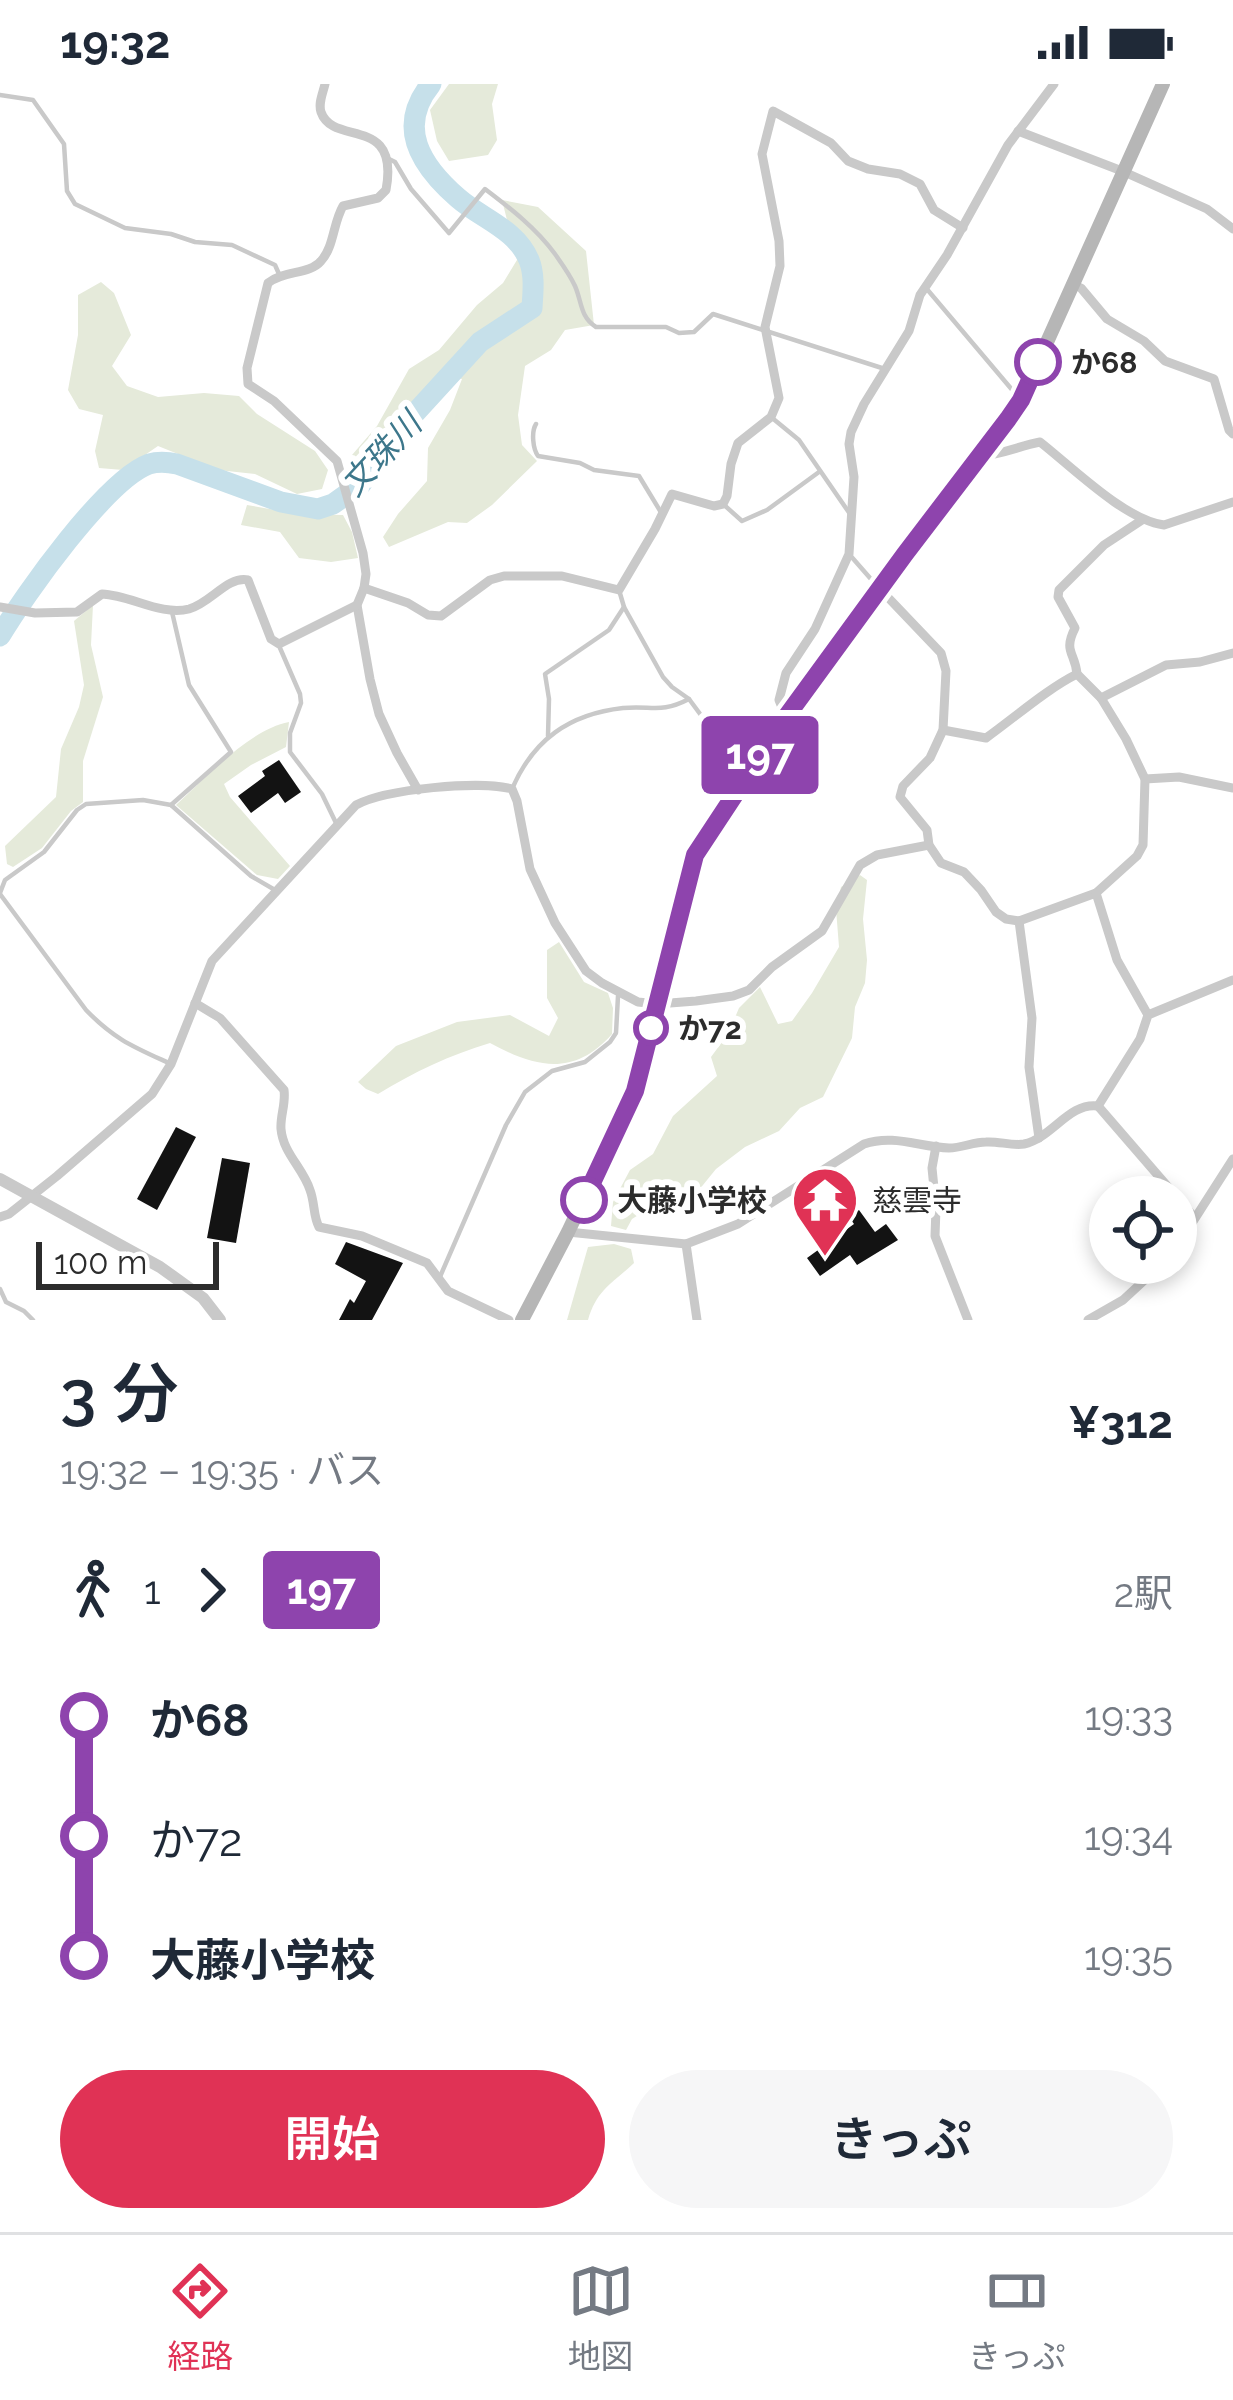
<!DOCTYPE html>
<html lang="ja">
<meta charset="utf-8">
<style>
:root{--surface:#fff;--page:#f6f6f7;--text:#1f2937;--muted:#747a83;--line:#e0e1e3;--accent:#e03255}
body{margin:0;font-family:Raleway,"Noto Sans JP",sans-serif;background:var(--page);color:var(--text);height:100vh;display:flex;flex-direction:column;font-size:45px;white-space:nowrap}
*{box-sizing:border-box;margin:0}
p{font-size:39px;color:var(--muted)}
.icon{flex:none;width:66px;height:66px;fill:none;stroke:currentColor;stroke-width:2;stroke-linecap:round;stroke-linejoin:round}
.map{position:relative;height:1236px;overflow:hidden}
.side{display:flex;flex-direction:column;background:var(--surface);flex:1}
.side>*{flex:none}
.badge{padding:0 24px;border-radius:9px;font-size:42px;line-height:78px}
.controls{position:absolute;left:1089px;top:1092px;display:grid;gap:24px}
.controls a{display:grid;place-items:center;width:108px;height:108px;border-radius:50%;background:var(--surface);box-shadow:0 6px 18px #0003;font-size:60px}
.scale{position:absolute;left:36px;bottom:30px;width:183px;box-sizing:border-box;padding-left:12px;border:6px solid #2c2c2c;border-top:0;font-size:33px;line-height:42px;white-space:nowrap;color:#2c2c2c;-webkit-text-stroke:9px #fff;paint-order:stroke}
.map>.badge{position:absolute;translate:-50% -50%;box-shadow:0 0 0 6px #fff}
.legs{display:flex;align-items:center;gap:18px;height:132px;padding:0 60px;font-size:39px}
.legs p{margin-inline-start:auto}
.overview{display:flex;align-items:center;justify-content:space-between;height:204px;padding:0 60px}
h1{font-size:66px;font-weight:600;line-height:90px}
.cta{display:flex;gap:24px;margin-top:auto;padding:24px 60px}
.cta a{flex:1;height:138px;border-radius:72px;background:var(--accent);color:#fff;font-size:48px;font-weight:600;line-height:138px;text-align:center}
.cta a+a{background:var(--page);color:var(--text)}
ul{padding:0 60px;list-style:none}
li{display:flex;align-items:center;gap:42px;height:120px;font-size:45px}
li i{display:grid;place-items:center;width:18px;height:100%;margin:0 15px;background:currentColor}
li i::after{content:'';width:30px;height:30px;margin:-15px;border:9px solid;border-radius:50%;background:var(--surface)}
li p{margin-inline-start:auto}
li:first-child i{background:linear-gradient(#0000 50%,currentColor 0)}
li:last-child i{background:linear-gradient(currentColor 50%,#0000 0)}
.status{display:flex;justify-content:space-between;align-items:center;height:84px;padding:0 60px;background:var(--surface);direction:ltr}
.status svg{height:33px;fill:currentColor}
.dock{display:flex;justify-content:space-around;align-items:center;height:168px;border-top:3px solid var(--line);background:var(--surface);font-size:33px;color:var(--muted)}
.dock a{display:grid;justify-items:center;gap:6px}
.dock .active{color:var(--accent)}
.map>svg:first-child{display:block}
.green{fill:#e5eada}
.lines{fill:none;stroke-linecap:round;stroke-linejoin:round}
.river{stroke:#c6e0ea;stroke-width:21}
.building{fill:#131313}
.service{stroke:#c9c9c9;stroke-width:4.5}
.minor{stroke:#c9c9c9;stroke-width:9}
.tertiary{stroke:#c9c9c9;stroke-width:12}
.secondary{stroke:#b6b6b6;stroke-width:14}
.line-1-casing{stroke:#fff;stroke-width:27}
.line-1{stroke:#8e44ad;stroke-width:18}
.stop-1-dot{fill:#fff;stroke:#8e44ad;stroke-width:6}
.labels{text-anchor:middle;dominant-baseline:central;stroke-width:12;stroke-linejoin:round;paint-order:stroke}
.stop-label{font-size:30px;font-weight:bold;fill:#2c2c2c;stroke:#fff;text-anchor:start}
.poi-label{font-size:30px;fill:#2c2c2c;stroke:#fff;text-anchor:start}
.water-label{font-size:33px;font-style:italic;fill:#3d778b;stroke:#fff}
</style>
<div class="status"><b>19:32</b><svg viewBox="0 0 49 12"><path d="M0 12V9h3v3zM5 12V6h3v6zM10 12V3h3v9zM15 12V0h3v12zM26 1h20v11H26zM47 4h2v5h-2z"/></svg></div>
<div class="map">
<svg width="1233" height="1236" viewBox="0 0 1233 1236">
<rect width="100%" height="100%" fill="#fff"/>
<g class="green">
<path d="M449 0H498L492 20 497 56 488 71 449 77 437 57 430 26Z"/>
<path d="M502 116 538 123 586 167 594 241 565 246 551 266 525 282 518 331 522 361 537 377 492 421 467 439 448 438 389 463 383 453 398 430 427 397 428 364 450 326 462 295 441 290 360 390 352 389V371L377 342 409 285 439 266 477 221 503 199 517 176Z"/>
<path d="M101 198 114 209 131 251 112 282 127 302 158 313 204 309 239 312 257 330 315 367 328 386 322 405 297 410 255 390 218 386 158 362 123 386 99 384 95 367 103 331 79 325 68 306 78 251V211Z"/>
<path d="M247 421 298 430 343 431 352 448 358 474 331 478 299 474 280 448 241 441Z"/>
<path d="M93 521 91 561 103 613 83 677V718L71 727 42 764 13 783 7 780 5 762 56 713 61 665 79 623 84 601 74 537Z"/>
<path d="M289 638 286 663 251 681 224 700 230 713 290 782 278 795 257 791 176 721C206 694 248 646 289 638Z"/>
<path d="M860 791 867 796 863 835 867 876 865 899 855 923 852 954 823 1013 800 1024 779 1047 745 1063 716 1085 690 1117 666 1124 648 1125 632 1135 626 1146 611 1142 613 1118 630 1086 653 1070 673 1032 717 992 711 973 728 950 739 924 760 903 778 940 792 937 812 909 839 863 836 825 841 803Z"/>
<path d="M559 858 584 898 608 909 613 924 612 950C574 993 536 984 490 959 450 971 414 988 378 1010L366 1005 358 998 396 962 457 938 510 931 549 952 558 934 547 914V866Z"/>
<path d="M614 1160 631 1165 634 1179C612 1200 597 1205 588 1236H567L588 1163Z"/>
</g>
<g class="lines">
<path class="river" d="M0 552C25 510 106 396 149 380 159 377 168 378 177 380L281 418 318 425 333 420 361 400 405 340 480 258 532 224C533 208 535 191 529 176 516 145 482 135 458 114 421 82 396 43 431 0"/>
</g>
<g class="building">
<path d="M279 676 301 708 285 719 278 709 251 729 238 712 265 692 262 687Z"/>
<path d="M176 1043 196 1053 157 1126 137 1115Z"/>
<path d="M222 1074 250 1079 236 1159 207 1154Z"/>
<path d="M859 1126 875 1148 886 1140 898 1156 857 1181 850 1171 820 1192 807 1174 854 1140 849 1133Z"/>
<path d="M346 1158 403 1179 372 1236H339L350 1215 354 1219 366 1197 335 1180Z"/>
</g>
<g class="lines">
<g class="service">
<path d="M0 11 33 16 64 60 67 107 75 120 125 144 171 150 195 158 232 161 275 181 279 190"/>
<path d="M389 75 395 78 411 105 449 149 485 105C510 124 536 144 555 170 562 180 570 191 575 202 582 218 580 233 596 243H666L679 249 694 248 713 230 885 285"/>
<path d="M926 204 1019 314"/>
<path d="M771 333 799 356 850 430"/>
<path d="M536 340C531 348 533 365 538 372L580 379 594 386 639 392 662 430"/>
<path d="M723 420 742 437 767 426 819 388"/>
<path d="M849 470 877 502"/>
<path d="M619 506 624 523 663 593 672 603 689 615 746 692"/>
<path d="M280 564 300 610 301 619 290 649V668L322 710 337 741"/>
<path d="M548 652 549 615 545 590 609 546 624 523"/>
<path d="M512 705C533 656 569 630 623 624 652 621 660 630 689 615"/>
<path d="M171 721 231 668 189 601 172 528"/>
<path d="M0 809 5 796 44 768 77 726 86 720 143 716 171 721 251 792 275 806"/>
<path d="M0 810 86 926C115 956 134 963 171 980"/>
<path d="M439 1195 506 1041 525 1008 552 987 585 978 610 958 616 949 618 912"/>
<path d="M0 1205 6 1218 24 1227 33 1236"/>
</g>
<g class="minor">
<path d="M325 0C323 9 318 19 321 28 333 63 400 30 386 106L378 114 343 122C333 139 334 163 321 177 309 191 284 186 268 199L247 284 248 300 274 317 337 377 363 469 366 490 364 504 357 521 370 595 379 630 397 669 418 706"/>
<path d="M1018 47 1122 87 1207 125 1233 145"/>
<path d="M1072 200 1081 204 1107 235 1144 257 1165 277 1214 295 1229 346 1233 350"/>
<path d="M980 372C1001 371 1019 362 1040 358 1072 383 1125 436 1164 441L1233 418"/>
<path d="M364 504 408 519 428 531 441 532 490 496 504 492H562L619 506 655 445 672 410 714 422 723 420 727 412 731 380 738 359 771 333 779 314 765 243 780 182 779 157 762 70 773 27 831 59 848 77 868 85 900 90 920 100 934 126 963 144"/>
<path d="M879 504 941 569 946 587 943 646 930 674 903 702 900 713 927 746 929 761 941 779 964 788 981 806 996 828 1006 835 1019 837 1096 809 1137 772 1143 761 1145 695 1126 655 1101 614"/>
<path d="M0 523 35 529 77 528 102 510C131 511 160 532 189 525 211 519 227 492 248 496L271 555 279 560 357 521"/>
<path d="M1077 590C1075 568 1063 568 1075 544L1058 513 1059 506 1104 461 1142 436"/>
<path d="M786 633 779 616 786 589 815 545 849 470 854 393 849 360 851 348 864 320 909 247 920 211 947 171 1008 61 1054 0"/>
<path d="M943 646 986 654C1014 634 1047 605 1077 590L1101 614 1166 581 1200 578 1233 569"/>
<path d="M1145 695 1179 693 1233 704"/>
<path d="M1096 809 1117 876 1148 931"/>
<path d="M1019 837 1032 934 1029 983 1039 1054"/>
<path d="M195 919 220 934 284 1006C286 1020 280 1032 281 1045 283 1069 303 1084 310 1106 315 1119 313 1132 319 1143L362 1152 427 1179 448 1207 509 1236"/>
<path d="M1098 1022 1140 955 1148 931 1233 896"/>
<path d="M1098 1022 1194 1133"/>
<path d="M936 1062 932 1084 936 1124 935 1152 968 1236"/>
<path d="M0 1133 9 1130 57 1092 152 1010 171 980 212 877 356 721C386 705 480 696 512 705L517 717 530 785 555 839 586 887 602 899 638 918 657 920 696 917 733 912 749 906 772 883 822 847 860 781 877 771 929 761"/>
<path d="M568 1148 686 1160 738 1140 864 1060C894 1050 919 1063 949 1064 962 1064 973 1058 986 1058 998 1057 1012 1062 1024 1060 1052 1054 1069 1018 1098 1022"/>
<path d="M686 1160 697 1236"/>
<path d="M1176 1164 1233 1075"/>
<path d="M1088 1236 1123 1216 1163 1179"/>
</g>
<path class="tertiary" d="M0 1095 160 1183 203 1214 220 1236"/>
<path class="secondary" d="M522 1236 568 1148 635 1007 695 771 786 633 1021 316 1163 0"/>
</g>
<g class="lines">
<g class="line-1-casing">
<path id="line-1" d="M584 1116 635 1007 695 771 786 633 905 470 1008 335 1021 316 1038 278"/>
</g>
<use href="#line-1" class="line-1"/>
</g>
<defs>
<g id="temple-pin" transform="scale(3.45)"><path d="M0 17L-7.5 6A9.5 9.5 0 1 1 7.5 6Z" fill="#e03255" stroke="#fff"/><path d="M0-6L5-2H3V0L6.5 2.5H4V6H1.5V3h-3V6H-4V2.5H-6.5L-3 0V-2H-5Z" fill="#fff"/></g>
</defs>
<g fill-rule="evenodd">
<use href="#temple-pin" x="825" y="1116"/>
</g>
<g class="stop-1-dot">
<circle cx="1038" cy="278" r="21"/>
<circle cx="651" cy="944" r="15"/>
<circle cx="584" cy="1116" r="21"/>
</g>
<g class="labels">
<g class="stop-label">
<text x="1071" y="278">か68</text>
<text x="678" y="944">か72</text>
<text x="617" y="1116">大藤小学校</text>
</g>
<g class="poi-label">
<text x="872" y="1116">慈雲寺</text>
</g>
<g class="water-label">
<text transform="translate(381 370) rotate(-47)">文珠川</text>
</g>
</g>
</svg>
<div class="controls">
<a><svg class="icon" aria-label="locate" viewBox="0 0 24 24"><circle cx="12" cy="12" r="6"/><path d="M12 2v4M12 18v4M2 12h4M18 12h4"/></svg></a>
</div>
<div class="scale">100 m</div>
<b class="badge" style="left:760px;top:671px;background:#8e44ad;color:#fff">197</b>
</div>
<section class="side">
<div class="overview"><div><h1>3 分</h1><p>19:32 – 19:35 · バス</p></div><b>¥312</b></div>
<div class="legs"><svg class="icon" aria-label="walk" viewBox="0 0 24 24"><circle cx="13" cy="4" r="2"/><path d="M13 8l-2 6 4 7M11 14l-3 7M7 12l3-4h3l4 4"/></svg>1<svg class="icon" aria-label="forward" viewBox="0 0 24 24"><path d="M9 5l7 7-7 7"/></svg><b class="badge" style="background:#8e44ad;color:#fff">197</b><p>2駅</p></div>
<ul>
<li><i style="color:#8e44ad"></i><b>か68</b><p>19:33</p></li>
<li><i style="color:#8e44ad"></i><span>か72</span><p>19:34</p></li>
<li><i style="color:#8e44ad"></i><b>大藤小学校</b><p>19:35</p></li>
</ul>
<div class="cta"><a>開始</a><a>きっぷ</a></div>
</section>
<nav class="dock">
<a class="active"><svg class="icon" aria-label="directions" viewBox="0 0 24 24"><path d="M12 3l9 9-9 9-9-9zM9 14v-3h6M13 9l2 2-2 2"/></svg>経路</a>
<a><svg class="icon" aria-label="map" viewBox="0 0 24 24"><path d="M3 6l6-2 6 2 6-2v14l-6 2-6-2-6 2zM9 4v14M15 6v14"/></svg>地図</a>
<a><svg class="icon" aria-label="tickets" viewBox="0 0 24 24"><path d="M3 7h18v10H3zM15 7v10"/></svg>きっぷ</a>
</nav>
